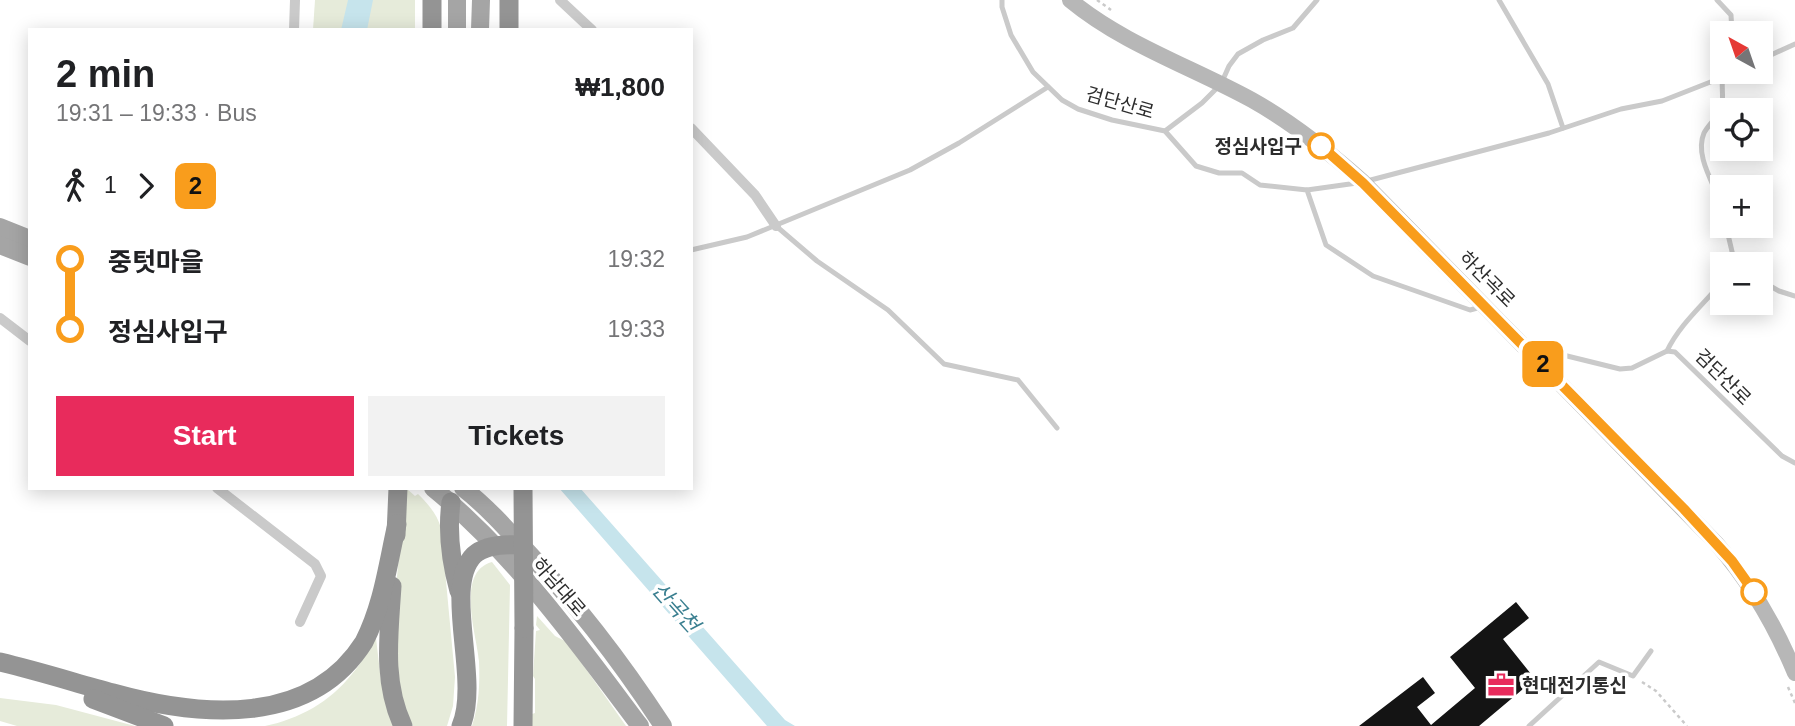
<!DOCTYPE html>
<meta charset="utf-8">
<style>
:root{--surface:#fff;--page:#f2f2f2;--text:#202124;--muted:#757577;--accent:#e82b5c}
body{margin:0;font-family:Arial,"Noto Sans KR",sans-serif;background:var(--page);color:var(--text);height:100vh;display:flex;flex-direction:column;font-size:26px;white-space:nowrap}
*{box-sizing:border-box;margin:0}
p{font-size:23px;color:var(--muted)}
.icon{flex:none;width:38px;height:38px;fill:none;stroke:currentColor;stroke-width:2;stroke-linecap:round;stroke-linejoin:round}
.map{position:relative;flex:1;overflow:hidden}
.sheet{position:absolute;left:28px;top:28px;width:665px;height:462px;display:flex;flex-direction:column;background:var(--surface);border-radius:0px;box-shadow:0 4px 18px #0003}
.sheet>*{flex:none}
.badge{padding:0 14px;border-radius:10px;font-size:24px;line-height:46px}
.needle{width:46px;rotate:320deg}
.controls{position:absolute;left:1710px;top:21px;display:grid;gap:14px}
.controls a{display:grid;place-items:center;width:63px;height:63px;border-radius:0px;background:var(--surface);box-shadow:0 4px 18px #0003;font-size:35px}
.map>.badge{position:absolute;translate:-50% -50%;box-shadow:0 0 0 4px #fff}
.legs{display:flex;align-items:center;gap:10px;height:77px;padding:0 28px;font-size:23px}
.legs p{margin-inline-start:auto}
.head{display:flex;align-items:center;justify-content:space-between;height:119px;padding:0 28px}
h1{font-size:38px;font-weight:700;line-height:52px}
.action{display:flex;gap:14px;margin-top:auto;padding:14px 28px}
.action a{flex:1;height:80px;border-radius:0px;background:var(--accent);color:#fff;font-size:28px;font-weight:700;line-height:80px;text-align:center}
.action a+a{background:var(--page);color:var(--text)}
ul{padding:0 28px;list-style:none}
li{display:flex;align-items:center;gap:24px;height:70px;font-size:26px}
li i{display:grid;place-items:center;width:10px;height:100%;margin:0 9px;background:currentColor}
li i::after{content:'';width:18px;height:18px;margin:-9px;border:5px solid;border-radius:50%;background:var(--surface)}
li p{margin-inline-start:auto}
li:first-child i{background:linear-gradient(#0000 50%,currentColor 0)}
li:last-child i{background:linear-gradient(currentColor 50%,#0000 0)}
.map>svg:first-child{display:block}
.green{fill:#e6ebda}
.water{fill:#c6e4ec}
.building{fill:#141414}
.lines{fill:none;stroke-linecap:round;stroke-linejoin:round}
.path{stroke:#cacaca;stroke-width:2.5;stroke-dasharray:3.5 3.5;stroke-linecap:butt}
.lane{stroke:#cacaca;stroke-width:5}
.street{stroke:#cacaca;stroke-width:10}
.secondary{stroke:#b7b7b7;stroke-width:16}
.primary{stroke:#a5a5a5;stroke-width:18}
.highway{stroke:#949494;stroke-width:19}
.highway-bridge{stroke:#949494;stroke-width:19}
.line-1-casing{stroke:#fff;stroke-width:16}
.line-1{stroke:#f99d1c;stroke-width:10}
.stop-1-dot{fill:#fff;stroke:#f99d1c;stroke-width:3.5}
.labels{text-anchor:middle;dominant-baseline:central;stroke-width:7;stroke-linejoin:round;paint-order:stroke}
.street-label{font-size:19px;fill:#2d2d2d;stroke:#fff}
.stop-label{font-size:19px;font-weight:bold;fill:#2d2d2d;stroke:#fff;text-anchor:end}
.poi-label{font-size:19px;font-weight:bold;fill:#2d2d2d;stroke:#fff;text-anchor:start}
.water-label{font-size:21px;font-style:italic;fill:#3a7f90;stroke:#fff}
</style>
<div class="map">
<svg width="1795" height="726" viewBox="0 0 1795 726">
<rect width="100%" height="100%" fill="#fff"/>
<g class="green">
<path d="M315 0H415V30H313Z"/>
<path d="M407 489 415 496 418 494C428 504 437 514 441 528L455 677 453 706 447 726H413C381 661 399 559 407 489Z"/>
<path d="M492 562 510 585 507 726H472C479 705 480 683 479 661 477 635 455 572 492 562Z"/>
<path d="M537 616 555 636 567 642 626 726H531L532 714 535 713V679L533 676 536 631 540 630 536 625Z"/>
<path d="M376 638 381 681 395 726H265C299 719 330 702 352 674 362 663 368 649 376 638Z"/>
<path d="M0 698 56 705 135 726H17L0 721Z"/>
</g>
<g class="water">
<path d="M348 0H373L367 30H341Z"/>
<path d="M559 488H580L785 720 795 726H767Z"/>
</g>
<path class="building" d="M1516 602 1529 618 1503 639 1535 679 1479 726H1359L1423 677 1435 693 1417 707 1431 725 1475 688 1450 657Z"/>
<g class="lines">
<g class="path">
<path d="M1097 0 1111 10"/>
<path d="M1642 682 1656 691 1687 726"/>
<path d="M1788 687 1795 703"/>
</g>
<g class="lane">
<path d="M1002 0V7L1011 35 1033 72 1062 100 1078 109 1112 120 1165 131 1196 166 1219 173H1242L1260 185 1307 190 1326 245 1373 276 1470 310 1481 307"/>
<path d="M1499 0 1548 84 1563 128"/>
<path d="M1717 0 1731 15 1732 33"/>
<path d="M1760 60 1795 44"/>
<path d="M1165 131 1202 103 1221 84 1229 66 1238 54 1263 40 1293 28 1317 0"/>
<path d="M1367 181 1549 133 1621 109 1662 101 1736 72"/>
<path d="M1307 190 1357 183"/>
<path d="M1722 207C1715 185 1694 156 1704 133 1709 123 1720 116 1722 105 1724 94 1720 84 1724 72"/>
<path d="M776 226 817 261 888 310 944 364 1018 380 1057 428"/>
<path d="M1726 226 1734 260 1733 264"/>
<path d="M691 250 747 237 910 170 959 143 1048 87"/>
<path d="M1760 280 1779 291 1795 296"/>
<path d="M1667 351C1680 324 1703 305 1722 282"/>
<path d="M1537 357 1555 353 1620 369 1632 368 1667 351 1675 352 1782 456 1795 463"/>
<path d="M1529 726 1599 662 1633 676 1651 651"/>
</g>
<g class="street">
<path d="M560 0 592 30"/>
<path d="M294 30 295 0"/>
<path d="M691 128 755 195 776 226"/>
<path d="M0 318 30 341"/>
<path d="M217 488 315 564 321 576 300 622"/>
</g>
<path class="secondary" d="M1070 0C1123 44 1192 67 1252 100 1293 123 1328 151 1363 182L1716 543C1751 583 1775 625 1795 673"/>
<g class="primary">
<path d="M457 30V0"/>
<path d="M480 30 481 0"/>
<path d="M0 227 30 239"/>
<path d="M0 245 30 257"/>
<path d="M433 488C515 555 577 642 640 726"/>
<path d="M463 488C486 506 505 527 524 548 576 603 622 663 663 726"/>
</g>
<g class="highway">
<path d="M432 30V0"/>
<path d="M509 30V0"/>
<path d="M451 502C447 532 451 562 459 591"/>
<path d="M396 535 398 488"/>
<path d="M392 586C389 635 382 681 403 726"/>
<path d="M0 662C38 671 76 683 113 693 203 718 311 726 364 642 383 605 388 563 397 524"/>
<path d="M93 699 164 726"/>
<path d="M461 726C481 679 442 587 474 555 486 544 506 544 521 545"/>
<path d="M523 726 524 628"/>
</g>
<path class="highway-bridge" d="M523 488 524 628"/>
</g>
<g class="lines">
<g class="line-1-casing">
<path id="line-1" d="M1321 146 1363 183 1684 509 1732 561 1754 592"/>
</g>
<use href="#line-1" class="line-1"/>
</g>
<defs>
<g id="office-bare" transform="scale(2.1)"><path d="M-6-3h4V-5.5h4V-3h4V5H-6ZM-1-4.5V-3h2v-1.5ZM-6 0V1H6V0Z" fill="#e82b5c" stroke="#fff" stroke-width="2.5" paint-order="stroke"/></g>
</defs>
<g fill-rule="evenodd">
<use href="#office-bare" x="1501" y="685"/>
</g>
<g class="stop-1-dot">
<circle cx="1321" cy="146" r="12"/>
<circle cx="1754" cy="592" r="12"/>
</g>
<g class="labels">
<g class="street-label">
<text transform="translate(1120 103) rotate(16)">검단산로</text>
<text transform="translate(1487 279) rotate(45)">하산곡로</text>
<text transform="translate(1723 377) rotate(45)">검단산로</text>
<text transform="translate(559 587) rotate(49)">하남대로</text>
</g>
<g class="stop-label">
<text x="1302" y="146">정심사입구</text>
</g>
<g class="poi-label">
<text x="1522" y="685">현대전기통신</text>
</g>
<g class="water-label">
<text transform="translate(676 607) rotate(48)">산곡천</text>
</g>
</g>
</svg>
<div class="controls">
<a><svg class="needle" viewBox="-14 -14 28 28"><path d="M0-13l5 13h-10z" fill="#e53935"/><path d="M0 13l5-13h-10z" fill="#757577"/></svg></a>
<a><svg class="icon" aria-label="locate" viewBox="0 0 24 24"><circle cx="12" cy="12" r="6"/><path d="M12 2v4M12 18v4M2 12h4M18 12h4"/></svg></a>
<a>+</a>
<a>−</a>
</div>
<b class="badge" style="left:1543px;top:364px;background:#f99d1c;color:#111">2</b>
<section class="sheet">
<div class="head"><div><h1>2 min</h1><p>19:31 – 19:33 · Bus</p></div><b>₩1,800</b></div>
<div class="legs"><svg class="icon" aria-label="walk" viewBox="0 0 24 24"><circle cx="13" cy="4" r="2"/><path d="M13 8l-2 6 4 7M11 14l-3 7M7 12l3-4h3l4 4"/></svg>1<svg class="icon" aria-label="forward" viewBox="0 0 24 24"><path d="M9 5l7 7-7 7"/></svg><b class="badge" style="background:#f99d1c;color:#111">2</b></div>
<ul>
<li><i style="color:#f99d1c"></i><b>중텃마을</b><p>19:32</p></li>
<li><i style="color:#f99d1c"></i><b>정심사입구</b><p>19:33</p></li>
</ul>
<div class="action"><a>Start</a><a>Tickets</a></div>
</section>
</div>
